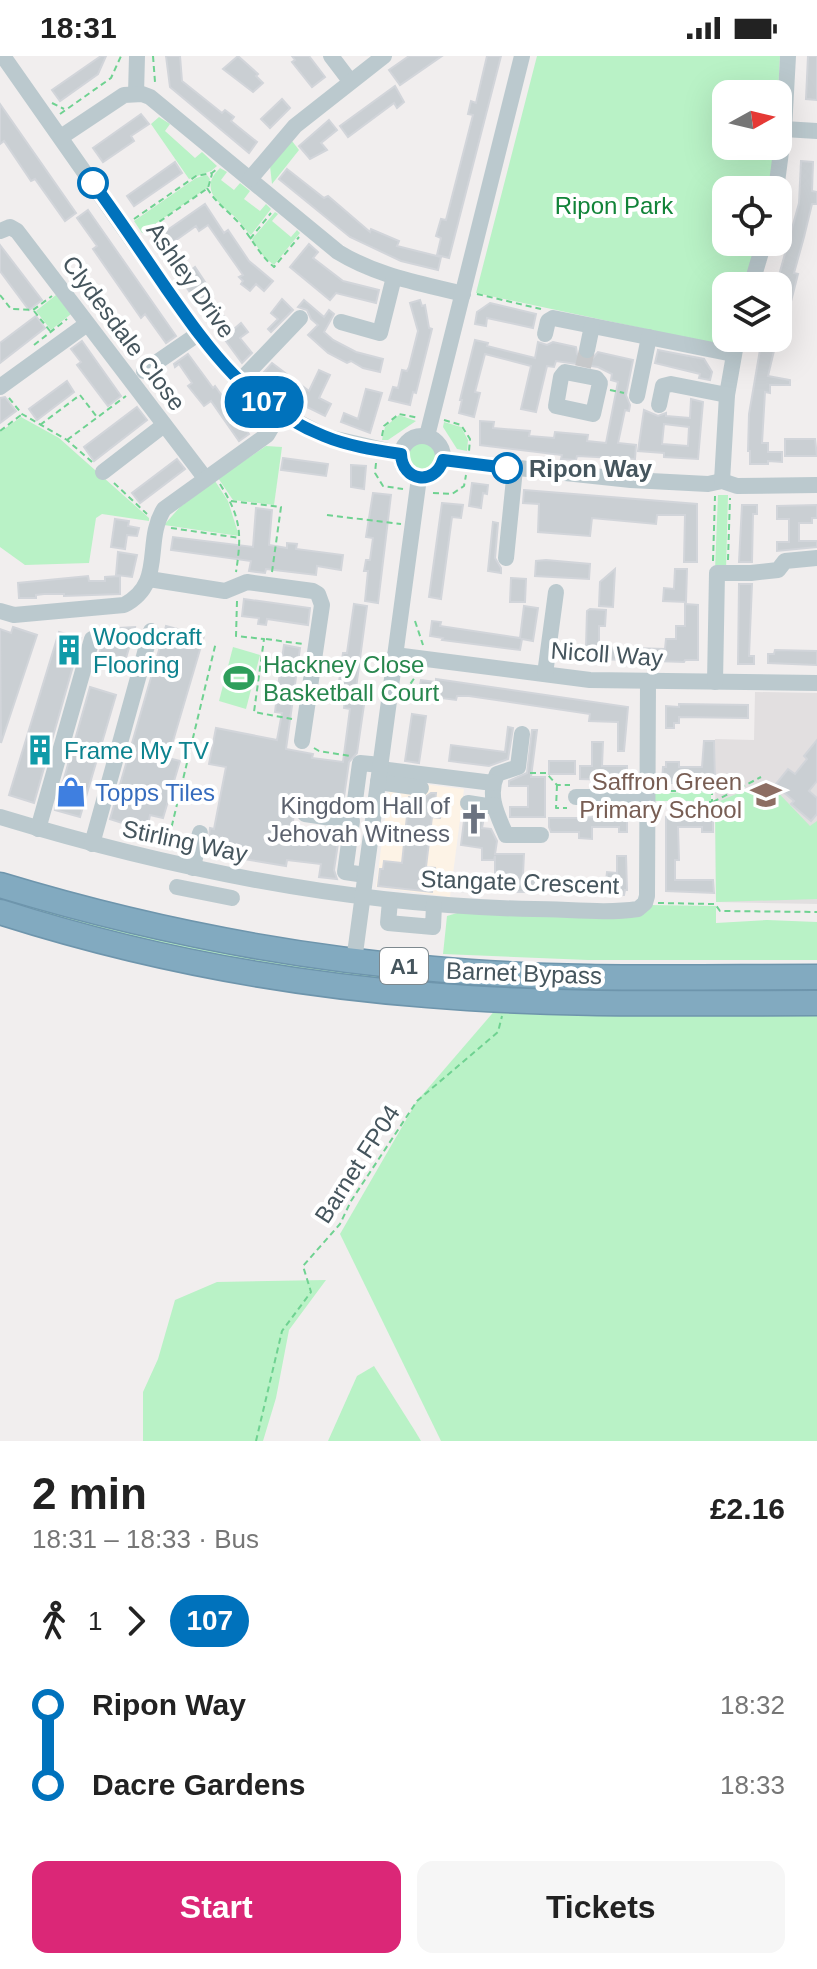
<!DOCTYPE html>
<meta charset="utf-8">
<style>
:root{--surface:#fff;--page:#f6f6f6;--text:#222;--muted:#767676;--accent:#db2777}
body{margin:0;font-family:Helvetica,sans-serif;background:var(--page);color:var(--text);height:100vh;display:flex;flex-direction:column;font-size:30px;white-space:nowrap}
*{box-sizing:border-box;margin:0}
p{font-size:26px;color:var(--muted)}
.icon{flex:none;width:44px;height:44px;fill:none;stroke:currentColor;stroke-width:2;stroke-linecap:round;stroke-linejoin:round}
.map{position:relative;height:1385px;overflow:hidden}
.details{display:flex;flex-direction:column;background:var(--surface);flex:1}
.details>*{flex:none}
.badge{padding:0 16px;border-radius:26px;font-size:28px;line-height:52px}
.needle{width:52px;rotate:82deg}
.tools{position:absolute;left:712px;top:24px;display:grid;gap:16px}
.tools a{display:grid;place-items:center;width:80px;height:80px;border-radius:16px;background:var(--surface);box-shadow:0 8px 32px #0002;font-size:40px}
.map>.badge{position:absolute;translate:-50% -50%;box-shadow:0 0 0 4px #fff}
.legs{display:flex;align-items:center;gap:12px;height:88px;padding:0 32px;font-size:26px}
.legs p{margin-inline-start:auto}
.summary{display:flex;align-items:center;justify-content:space-between;height:136px;padding:0 32px}
h1{font-size:44px;font-weight:700;line-height:60px}
.action{display:flex;gap:16px;margin-top:auto;padding:16px 32px}
.action a{flex:1;height:92px;border-radius:16px;background:var(--accent);color:#fff;font-size:32px;font-weight:700;line-height:92px;text-align:center}
.action a+a{background:var(--page);color:var(--text)}
ul{padding:0 32px;list-style:none}
li{display:flex;align-items:center;gap:28px;height:80px;font-size:30px}
li i{display:grid;place-items:center;width:12px;height:100%;margin:0 10px;background:currentColor}
li i::after{content:'';width:20px;height:20px;margin:-10px;border:6px solid;border-radius:50%;background:var(--surface)}
li p{margin-inline-start:auto}
li:first-child i{background:linear-gradient(#0000 50%,currentColor 0)}
li:last-child i{background:linear-gradient(currentColor 50%,#0000 0)}
.status{display:flex;justify-content:space-between;align-items:center;height:56px;padding:0 40px;background:var(--surface);direction:ltr}
.status svg{height:22px;fill:currentColor}
.map>svg:first-child{display:block}
.commercial{fill:#fdf3e6}
.education{fill:#e2dfe0}
.green{fill:#b9f2c6}
.building{fill:#cacfd3;stroke:#d2d5da;stroke-width:2;fill-rule:evenodd}
.lines{fill:none;stroke-linecap:round;stroke-linejoin:round}
.minor-tunnel{stroke:#c6c8ca;stroke-width:16;stroke-dasharray:16 8;stroke-linecap:butt}
.highway-casing{stroke:#6e95ac;stroke-width:27}
.path{stroke:#6fd291;stroke-width:2;stroke-dasharray:6 4;stroke-linecap:butt}
.minor{stroke:#bbc9ce;stroke-width:16}
.highway{stroke:#82aac0;stroke-width:24}
.line-1-casing{stroke:#fff;stroke-width:18}
.line-1{stroke:#0072bc;stroke-width:12}
.stop-1-dot{fill:#fff;stroke:#0072bc;stroke-width:4}
.labels{text-anchor:middle;dominant-baseline:central;stroke-width:8;stroke-linejoin:round;paint-order:stroke}
.shield{fill:#fff;stroke:#7d888e;stroke-width:2}
.shield-label{font-size:22px;font-weight:bold;fill:#45555d}
.park-label{font-size:24px;fill:#118338;stroke:#fff}
.street-label{font-size:24px;fill:#45555d;stroke:#fff}
.stop-label{font-size:24px;font-weight:bold;fill:#45555d;stroke:#fff;text-anchor:start}
.culture-label{font-size:24px;fill:#0d838f;stroke:#fff;text-anchor:start}
.leisure-label{font-size:24px;fill:#27864d;stroke:#fff;text-anchor:start}
.education-label{font-size:24px;fill:#785e54;stroke:#fff;text-anchor:end}
.shop-label{font-size:24px;fill:#366cbe;stroke:#fff;text-anchor:start}
.worship-label{font-size:24px;fill:#5b616d;stroke:#fff;text-anchor:end}
</style>
<div class="status"><b>18:31</b><svg viewBox="0 0 49 12"><path d="M0 12V9h3v3zM5 12V6h3v6zM10 12V3h3v9zM15 12V0h3v12zM26 1h20v11H26zM47 4h2v5h-2z"/></svg></div>
<div class="map">
<svg width="817" height="1385" viewBox="0 0 817 1385">
<rect width="100%" height="100%" fill="#f1eeee"/>
<path class="commercial" d="M390 724 464 733 450 841 376 831Z"/>
<path class="education" d="M755 636 817 637V848L716 846 715 683 754 684Z"/>
<g class="green">
<path d="M537 0H780L778 38H726V90H776L770 134H726V186H757L745 230H726L727 282 721 289 476 237Z"/>
<path d="M159 61 170 68 165 75 195 102 202 96 217 110 211 115 189 123 151 68Z"/>
<path d="M292 85 299 94 272 128 270 110Z"/>
<path d="M220 112 227 116 221 124 234 134 240 127 250 135 244 143 260 155 266 148 271 153 251 179C245 174 240 165 234 160 217 146 199 132 220 112Z"/>
<path d="M207 119 210 123 207 132 142 177 134 165 196 122Z"/>
<path d="M275 156 278 158 272 165 291 181 297 174 300 177 274 209 264 201 252 183Z"/>
<path d="M56 239 71 258 51 274 36 255Z"/>
<path d="M399 359 416 365 388 384H382L385 371Z"/>
<path d="M21 361 59 382 149 462V465L102 458 96 462 89 507 25 509 0 491V376Z"/>
<path d="M444 366 461 371 468 384 467 395 457 393 443 371Z"/>
<circle cx="423" cy="400" r="15"/>
<path d="M266 390 282 391 274 449 233 444 218 422Z"/>
<path d="M215 425 228 445 239 480 164 469 180 451Z"/>
<path d="M718 439H728L726 514H715Z"/>
<path d="M233 591 260 599 246 653 219 645Z"/>
<path d="M767 725 810 770 817 765V843L716 846 715 747Z"/>
<path d="M711 736V745H654V737Z"/>
<path d="M0 840 214 894 817 932V937C692 936 566 939 441 930 291 919 144 887 0 846Z"/>
<path d="M649 849 716 850V867L767 864 817 866V904H588L443 898 447 860 464 855Z"/>
<path d="M497 952 817 957V1385H441L340 1178 417 1045Z"/>
<path d="M326 1224 289 1274 276 1342 263 1385H143V1336L158 1303 175 1244 217 1226Z"/>
<path d="M374 1310 415 1375 421 1385H328L357 1320Z"/>
</g>
<g class="building">
<path d="M101 0H106L98 18 60 45 52 34Z"/>
<path d="M166 0H180L182 25 222 57 225 54 234 61 231 65 257 86 249 97 170 31Z"/>
<path d="M238 0 258 18 256 20 263 27 253 36 223 13Z"/>
<path d="M292 0H309L325 21 312 31 292 6 295 4Z"/>
<path d="M409 0H442L400 29 389 14Z"/>
<path d="M487 0H501L449 202 437 199 441 182 436 180 441 163 446 164 473 59 468 58 471 45 476 47Z"/>
<path d="M808 0H817V44L806 43Z"/>
<path d="M395 30 404 46 397 52 394 47 348 81 340 70Z"/>
<path d="M282 43 290 52 270 72 261 63Z"/>
<path d="M0 48 76 157 65 165 35 123 31 125 4 85 0 88Z"/>
<path d="M141 58 149 68 131 80 134 85 103 106 93 92Z"/>
<path d="M329 64 337 74 321 87 327 94 310 103 299 90Z"/>
<path d="M801 105 813 106 812 135 817 136V148H812L804 181 794 217 798 218 781 285H778L776 230 799 147Z"/>
<path d="M175 106 182 117 134 150 127 140Z"/>
<path d="M287 113 324 142 328 140 370 176 371 173 399 185 397 190 441 201 438 214 401 205 350 181 279 123Z"/>
<path d="M205 148 224 177 228 174 249 205 273 225 264 235 256 228 250 235 241 228 243 225 239 221 243 219 208 169 199 175 196 170 172 187 191 214 195 211 213 238 209 241 234 273 241 267 248 276 240 282 252 297 242 307 173 213 171 203 156 182Z"/>
<path d="M88 154 176 280 166 287 145 258 141 262 93 193 97 190 77 162Z"/>
<path d="M309 188 318 196 313 202 343 225 379 234 376 247 336 237 330 244 290 211Z"/>
<path d="M0 189 42 244 29 254 0 215Z"/>
<path d="M282 243 293 254 271 276 268 273 278 263 271 257Z"/>
<path d="M304 244 324 261 329 254 334 258 324 276 333 284 356 296 383 303 380 316 363 312 351 305 347 307 328 297 308 279 318 269 311 263 307 254 298 251Z"/>
<path d="M420 244 422 250 425 249 429 272 432 273 416 337 413 336 410 349 389 344 393 331 398 332 402 314 407 315 409 311 418 275 410 247Z"/>
<path d="M490 247 536 258 533 272 487 262 486 270 475 268 477 256Z"/>
<path d="M36 260 45 272 0 307V287Z"/>
<path d="M762 282H777L768 320 790 324V329H770V337L765 336 762 387H768V396H782V406L768 405V408H750V395H748L749 358Z"/>
<path d="M475 284 488 287 487 290 535 302 538 286 547 289 553 286 576 291 577 298 584 305 591 304 598 296 633 304 626 339 630 349 629 355 625 354 618 387 636 389 635 403 577 400 576 404 561 403 562 399 480 389V365L494 366 493 372 530 375 529 380 554 382 555 376 588 379 587 385 606 387 618 326 611 324 612 318 598 311 556 305 554 311 547 310 536 356 521 353 531 310 485 298 475 336 480 337 474 361 459 357 462 344H460Z"/>
<path d="M82 285 121 340 108 350 77 309 81 306 71 293Z"/>
<path d="M658 294 704 303 712 316 710 324 699 322 700 318 655 307Z"/>
<path d="M188 298 213 332 215 330 249 378 239 385 211 345 204 350 188 330 192 327 179 308 175 311 174 308Z"/>
<path d="M272 307 309 335 319 314 330 319 319 342 331 348 325 360 297 346 299 343 263 317Z"/>
<path d="M67 325 74 336 37 364 29 353Z"/>
<path d="M366 333 382 337 370 377 341 366 344 357 358 363Z"/>
<path d="M5 341 16 355 0 367V342Z"/>
<path d="M691 343 703 346 698 403 664 401V397L638 395 644 354 658 360 666 357V360L690 362ZM664 368 689 371 688 390 662 388Z"/>
<path d="M137 351 147 364 94 405 84 391Z"/>
<path d="M785 383H815L817 400H785Z"/>
<path d="M283 402 328 408 326 420 281 414Z"/>
<path d="M177 403 185 413 140 447 132 437Z"/>
<path d="M351 409 366 410 364 433 351 431Z"/>
<path d="M472 427 488 429 487 438 483 437 481 452 469 450Z"/>
<path d="M524 434 697 448V506H684L685 459H657L656 468 592 462 590 480 538 476 539 448 523 447Z"/>
<path d="M373 437 391 439 378 547 365 545 368 515H364L366 504H370L373 482 366 481Z"/>
<path d="M442 447 463 449 461 462 452 461 441 543 429 541Z"/>
<path d="M742 449H757V458H753L752 506H739Z"/>
<path d="M817 449V462H812V467H799V485H817V491L777 495V486H789V463H777V450Z"/>
<path d="M256 452 272 454 269 489 287 492V487L297 488 296 493 343 499 341 514 317 510 316 519 266 513 265 517 249 515 251 505 171 494 173 481 253 491Z"/>
<path d="M115 463 129 465 128 470 139 472 137 480 127 479 125 493 111 491Z"/>
<path d="M493 466 498 467 495 502 501 512V517L488 515Z"/>
<path d="M118 496 137 499 132 521 116 519Z"/>
<path d="M546 504 590 508 589 523 535 520 536 505Z"/>
<path d="M615 513 613 551 599 550 600 526Z"/>
<path d="M675 513H687L686 546 663 545 664 532 674 533Z"/>
<path d="M88 520 89 525H105V521L120 520V538L64 540V538H44L36 539V542H19L18 527Z"/>
<path d="M511 522 526 523 525 546H510Z"/>
<path d="M739 528H752L749 600H754V608H738Z"/>
<path d="M244 543 310 552 308 569 267 563 266 569 258 568 259 562 242 560Z"/>
<path d="M354 548 367 550 355 640 365 642 357 697 349 706 343 748 338 747 337 752 298 746 294 756 292 776 325 781 326 772 340 774 334 814 337 823 319 821 321 808 287 804 286 810 207 797 210 772 214 773 226 711 209 708 216 672 277 684 282 657 275 656 277 640 270 639 272 630 278 631 284 589 300 592 286 693 313 698 312 702 343 706 350 653 344 652 346 635 338 634 343 597H347Z"/>
<path d="M685 548 698 549V604H685L684 606 597 603V592L586 591 587 555 590 553 606 554 605 570H599V591L665 593 666 583H676V570H685Z"/>
<path d="M524 550 538 552 533 585 522 583 520 594 442 584 443 582 430 580 432 565 441 566 440 570 520 582Z"/>
<path d="M166 570 204 580 168 702 180 705 163 762 150 759 147 775 110 763Z"/>
<path d="M13 571 37 579 1 687 0 573 11 577Z"/>
<path d="M135 571 122 616 96 608 103 585 100 573Z"/>
<path d="M59 576 81 582 34 747 9 739Z"/>
<path d="M775 594 817 595V609L768 607V598H774Z"/>
<path d="M436 623 628 651 624 695H618V666L589 665 590 658 469 640H457L456 644 418 639 421 624 436 626Z"/>
<path d="M90 631 116 639 80 761 55 754Z"/>
<path d="M679 648 748 649V662L679 661V667H674V672H666V650L679 651Z"/>
<path d="M412 658 426 660 419 707 405 705Z"/>
<path d="M508 671 513 672 508 703 489 710 449 705 451 689 505 696Z"/>
<path d="M532 674H537L531 721H545V761H510V751H528V730H509V725L527 717Z"/>
<path d="M817 684V725L809 735 817 742V758L811 765 791 748 794 745 775 729 788 713 795 718 807 703 804 700Z"/>
<path d="M704 685H714L715 723H674V727H662L663 711H666V706H679V711H702Z"/>
<path d="M592 686H603L602 710H627V721H615V724L580 723V710H592Z"/>
<rect x="549" y="705" width="26" height="13"/>
<path d="M431 737H436L435 747 441 748 440 762 432 761 426 811 435 812 432 836 378 830 380 813H383L384 805 402 807 409 741 424 742Z"/>
<path d="M465 757 484 761 482 772 491 773 497 785 495 798H524L523 818 541 819V823L606 825 607 816 617 817V800H626L627 834H625L624 839H617L616 834V837L454 835V823L495 822V800L494 804H482V792L461 789Z"/>
<path d="M603 758 627 760V776H619V771H592V783L579 782V776H551L549 771V762H584L603 760Z"/>
<path d="M679 758H713V776H702V771H678L679 804H675V824H713L714 837 666 835V761H679Z"/>
</g>
<g class="lines">
<path class="minor-tunnel" d="M583 311 587 294"/>
<g class="highway-casing">
<g id="highway">
<path d="M0 829C142 872 287 901 434 913 562 925 690 921 817 921"/>
<path d="M0 856C138 900 284 928 428 939 557 950 688 947 817 947"/>
</g>
</g>
<g class="path">
<path d="M153 0 155 26"/>
<path d="M52 47 64 53"/>
<path d="M60 58 111 22 121 0"/>
<path d="M207 132C216 147 227 154 238 166 251 180 258 198 274 211L299 181"/>
<path d="M134 163 196 120 212 117 217 113"/>
<path d="M143 177 208 132 212 118"/>
<path d="M250 183 271 157"/>
<path d="M477 238 541 253"/>
<path d="M0 239 11 253 33 254 52 240"/>
<path d="M34 255 50 275"/>
<path d="M34 289 67 263"/>
<path d="M610 334 624 337"/>
<path d="M9 342 22 358 67 384 92 406"/>
<path d="M444 364 461 369 470 383 469 395"/>
<path d="M40 369 80 339 97 361"/>
<path d="M0 375 21 359"/>
<path d="M382 380 384 370 399 358 419 362"/>
<path d="M67 384 126 340"/>
<path d="M376 407 375 417 383 430 403 433"/>
<path d="M114 427 147 458"/>
<path d="M220 428C241 462 242 477 236 516"/>
<path d="M433 437 452 438 464 430 466 419"/>
<path d="M231 445 281 451 272 516"/>
<path d="M327 459 401 468"/>
<path d="M171 472 240 482"/>
<path d="M728 504 730 442"/>
<path d="M713 505 715 440"/>
<path d="M237 545 236 580 264 583 254 656 292 663"/>
<path d="M415 565 423 589"/>
<path d="M266 583 303 588"/>
<path d="M405 636 419 615"/>
<path d="M314 692 319 695 350 700"/>
<path d="M530 717H546L557 729H570"/>
<path d="M557 729 556 752H567"/>
<path d="M660 735H712V746L661 747"/>
<path d="M713 746 761 721"/>
<path d="M167 790 216 586"/>
<path d="M658 847 715 848 720 855 817 856"/>
<path d="M256 1385 282 1275 311 1236 303 1210 340 1168 351 1145 417 1045 498 976 502 960"/>
</g>
<g class="minor">
<path d="M3 0 195 274 239 326 280 357 327 381 401 398"/>
<path d="M331 0 350 25"/>
<path d="M136 38 137 0"/>
<path d="M784 73 817 75"/>
<path d="M61 81 124 39 142 38 150 41 338 196C377 220 420 227 463 238"/>
<path d="M250 123 295 70 384 0"/>
<path d="M776 134 784 73 788 0"/>
<path d="M0 175 10 171 17 175 205 422"/>
<path d="M751 230 764 186"/>
<path d="M341 266 380 277 394 221"/>
<path d="M545 278 548 265 553 262 733 298"/>
<path d="M587 294 592 270"/>
<path d="M144 315 198 278"/>
<path d="M565 316 596 322 600 327 593 358 556 350 561 321Z"/>
<path d="M239 326 300 262"/>
<path d="M0 331 87 268"/>
<path d="M637 340 649 281"/>
<path d="M659 349 663 330 671 328 727 339"/>
<circle cx="422" cy="401" r="21"/>
<path d="M427 380 522 0"/>
<path d="M443 404 631 424 708 428 722 425 737 430 817 429"/>
<path d="M103 416 164 369"/>
<path d="M722 425 727 339 737 282"/>
<path d="M506 502 515 413"/>
<path d="M149 523 225 535 247 526 313 535 318 538 322 549 302 685"/>
<path d="M0 555 14 559 124 549C166 527 143 486 164 453L267 379 280 357"/>
<path d="M395 599 590 624 817 627"/>
<path d="M545 618 556 536"/>
<path d="M715 626 717 517H751L778 514 785 505 817 502"/>
<path d="M522 678 518 711 497 718C487 740 497 758 506 779H541"/>
<path d="M380 713 493 727"/>
<path d="M378 726 421 732"/>
<path d="M576 741H647"/>
<path d="M468 747 487 750 494 749"/>
<path d="M374 754 354 752 360 707 381 709"/>
<path d="M305 758 352 765 345 816 365 819"/>
<path d="M0 761C174 814 352 850 534 853 567 853 605 858 638 853L645 847 647 840 648 627"/>
<path d="M38 773 92 583"/>
<path d="M92 788 151 575"/>
<path d="M193 812 200 777"/>
<path d="M177 831 232 842"/>
<path d="M390 845 388 867 433 871 434 849"/>
<path d="M354 905 419 422"/>
</g>
<use href="#highway" class="highway"/>
</g>
<g class="lines">
<g class="line-1-casing">
<path id="line-1" d="M93 127C118 161 142 197 166 232 211 296 248 349 324 380 348 390 375 394 401 398 402 426 435 430 443 404L507 412"/>
</g>
<use href="#line-1" class="line-1"/>
</g>
<defs>
<g id="building-bare" transform="scale(2.4)"><path d="M-4-6H4V6H1V3H-1V6H-4ZM-2.5-4.3h1.7v1.8h-1.7ZM.8-4.3h1.7v1.8H.8ZM-2.5-1h1.7V.8h-1.7ZM.8-1h1.7V.8H.8Z" fill="#0f9aa8" stroke="#fff" stroke-width="2.5" paint-order="stroke"/></g>
<g id="stadium-bare" transform="scale(2.4)"><path d="M0-5a6.5 5 0 1 0 0 10a6.5 5 0 1 0 0-10ZM-3.5-1.8h7v3.6h-7Z" fill="#2e9e5b" stroke="#fff" stroke-width="2.5" paint-order="stroke"/></g>
<g id="shop-bare" transform="scale(2.4)"><path d="M-5-2.5h2.3a2.7 3.5 0 0 1 5.4 0H5L5.5 6h-11ZM-1.5-2.5h3a1.5 2.3 0 0 0-3 0Z" fill="#3f7fe0" stroke="#fff" stroke-width="2.5" paint-order="stroke"/></g>
<g id="school-bare" transform="scale(2.4)"><path d="M0-5L7-2L0 1L-7-2ZM-4 1L0 2.5L4 1V4Q0 6-4 4Z" fill="#8d6e63" stroke="#fff" stroke-width="2.5" paint-order="stroke"/></g>
<g id="church-bare" transform="scale(2.4)"><path d="M-1.2-6h2.4v3.5h3.3v2.4h-3.3V6h-2.4V-.1h-3.3v-2.4h3.3Z" fill="#6b7280" stroke="#fff" stroke-width="2.5" paint-order="stroke"/></g>
</defs>
<g fill-rule="evenodd">
<use href="#building-bare" x="69" y="594"/>
<use href="#stadium-bare" x="239" y="622"/>
<use href="#building-bare" x="40" y="694"/>
<use href="#shop-bare" x="71" y="736"/>
<use href="#school-bare" x="766" y="739"/>
<use href="#church-bare" x="474" y="763"/>
</g>
<g class="stop-1-dot">
<circle cx="93" cy="127" r="14"/>
<circle cx="507" cy="412" r="14"/>
</g>
<g class="labels">
<rect class="shield" x="380" y="892" width="48" height="36" rx="6"/>
<g class="shield-label">
<text x="404" y="910">A1</text>
</g>
<g class="park-label">
<text x="614" y="149">Ripon Park</text>
</g>
<g class="street-label">
<text transform="translate(191 224) rotate(55)">Ashley Drive</text>
<text transform="translate(124 277) rotate(53)">Clydesdale Close</text>
<text transform="translate(607 598) rotate(4)">Nicoll Way</text>
<text transform="translate(185 785) rotate(12)">Stirling Way</text>
<text transform="translate(520 826) rotate(2)">Stangate Crescent</text>
<text transform="translate(524 917) rotate(2)">Barnet Bypass</text>
<text transform="translate(357 1108) rotate(-57)">Barnet FP04</text>
</g>
<g class="stop-label">
<text x="529" y="412">Ripon Way</text>
</g>
<g class="culture-label">
<text x="93" y="580">Woodcraft<tspan x="93" dy="28">Flooring</tspan></text>
<text x="64" y="694">Frame My TV</text>
</g>
<g class="leisure-label">
<text x="263" y="608">Hackney Close<tspan x="263" dy="28">Basketball Court</tspan></text>
</g>
<g class="education-label">
<text x="742" y="725">Saffron Green<tspan x="742" dy="28">Primary School</tspan></text>
</g>
<g class="shop-label">
<text x="95" y="736">Topps Tiles</text>
</g>
<g class="worship-label">
<text x="450" y="749">Kingdom Hall of<tspan x="450" dy="28">Jehovah Witness</tspan></text>
</g>
</g>
</svg>
<div class="tools">
<a><svg class="needle" viewBox="-14 -14 28 28"><path d="M0-13l5 13h-10z" fill="#e53935"/><path d="M0 13l5-13h-10z" fill="#767676"/></svg></a>
<a><svg class="icon" aria-label="locate" viewBox="0 0 24 24"><circle cx="12" cy="12" r="6"/><path d="M12 2v4M12 18v4M2 12h4M18 12h4"/></svg></a>
<a><svg class="icon" aria-label="layers" viewBox="0 0 24 24"><path d="M12 4l9 5-9 5-9-5zM3 14l9 5 9-5"/></svg></a>
</div>
<b class="badge" style="left:264px;top:346px;background:#0072bc;color:#fff">107</b>
</div>
<section class="details">
<div class="summary"><div><h1>2 min</h1><p>18:31 – 18:33 · Bus</p></div><b>£2.16</b></div>
<div class="legs"><svg class="icon" aria-label="walk" viewBox="0 0 24 24"><circle cx="13" cy="4" r="2"/><path d="M13 8l-2 6 4 7M11 14l-3 7M7 12l3-4h3l4 4"/></svg>1<svg class="icon" aria-label="forward" viewBox="0 0 24 24"><path d="M9 5l7 7-7 7"/></svg><b class="badge" style="background:#0072bc;color:#fff">107</b></div>
<ul>
<li><i style="color:#0072bc"></i><b>Ripon Way</b><p>18:32</p></li>
<li><i style="color:#0072bc"></i><b>Dacre Gardens</b><p>18:33</p></li>
</ul>
<div class="action"><a>Start</a><a>Tickets</a></div>
</section>
